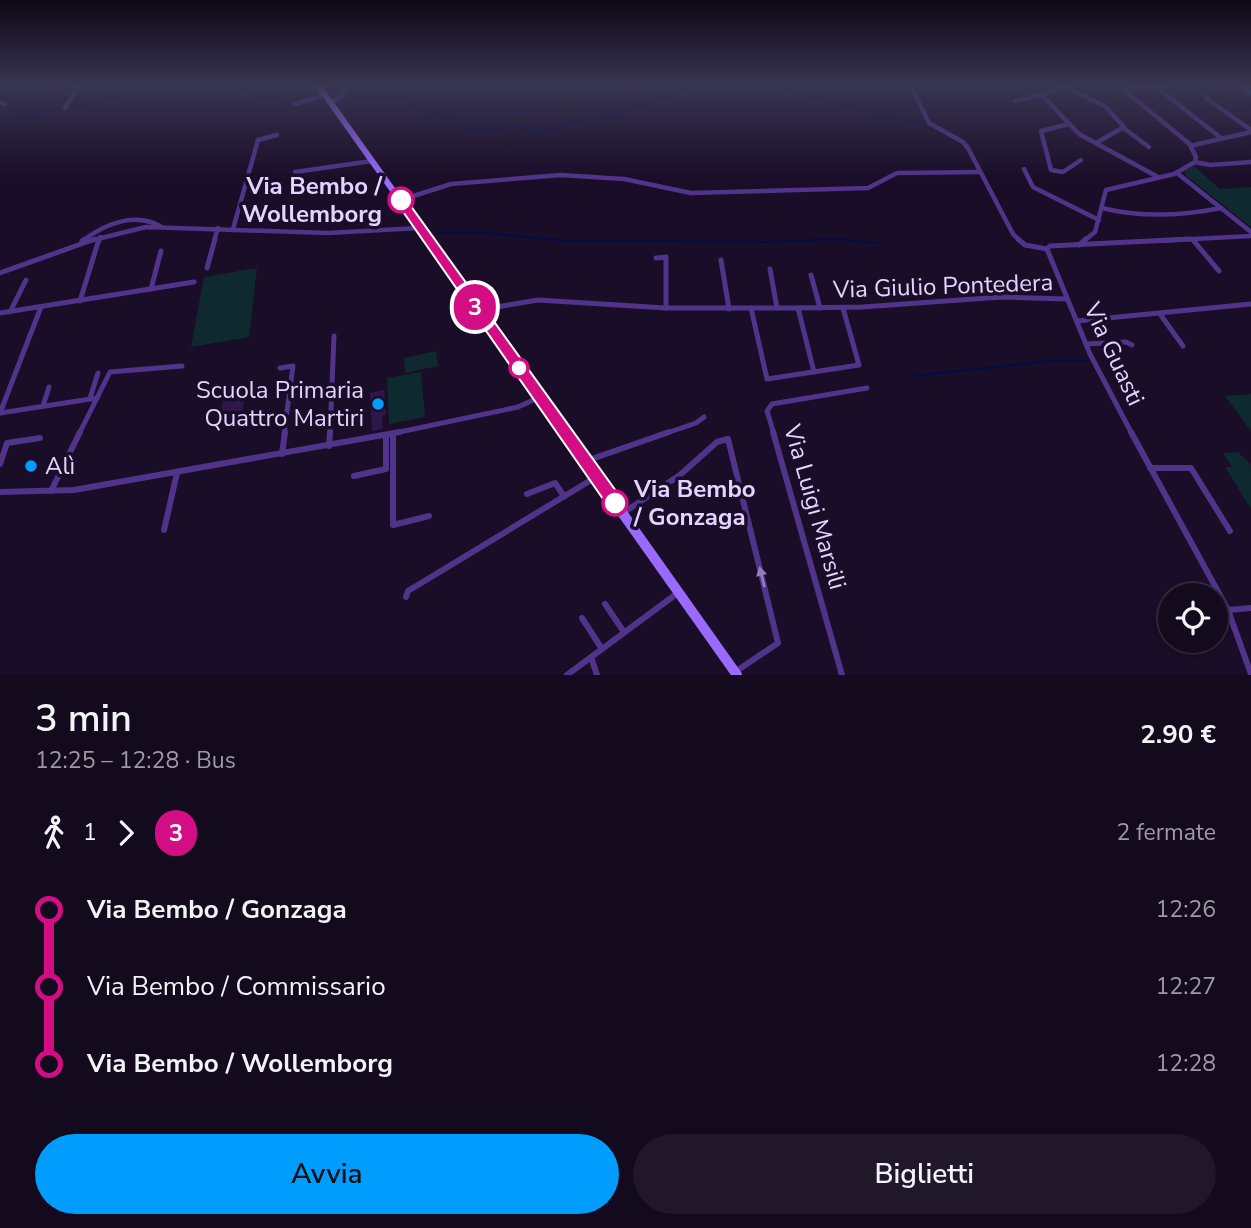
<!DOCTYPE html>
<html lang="it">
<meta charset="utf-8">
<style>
:root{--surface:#130a1d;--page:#20182a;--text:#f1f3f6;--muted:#9d9aa4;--line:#322b3b;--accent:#009dfe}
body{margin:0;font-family:"Nunito Sans",sans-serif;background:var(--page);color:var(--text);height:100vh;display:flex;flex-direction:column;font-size:26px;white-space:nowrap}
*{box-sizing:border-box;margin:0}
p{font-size:23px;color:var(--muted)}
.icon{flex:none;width:38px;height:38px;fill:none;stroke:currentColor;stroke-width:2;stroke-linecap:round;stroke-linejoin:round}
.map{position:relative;height:675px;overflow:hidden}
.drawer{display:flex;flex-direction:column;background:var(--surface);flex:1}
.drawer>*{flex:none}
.badge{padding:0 14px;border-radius:23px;font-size:24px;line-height:46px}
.fabs{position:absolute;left:1158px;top:583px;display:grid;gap:14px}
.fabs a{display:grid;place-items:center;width:70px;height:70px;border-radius:50%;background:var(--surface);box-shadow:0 2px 5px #0004,0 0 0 2px var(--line);font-size:35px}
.map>.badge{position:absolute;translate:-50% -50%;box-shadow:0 0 0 4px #fff}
.legs{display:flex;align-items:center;gap:10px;height:77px;padding:0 35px;font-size:23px}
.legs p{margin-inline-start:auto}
.overview{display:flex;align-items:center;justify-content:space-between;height:119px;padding:0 35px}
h1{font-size:38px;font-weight:600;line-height:52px}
.cta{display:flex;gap:14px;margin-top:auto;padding:14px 35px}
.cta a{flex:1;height:80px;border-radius:42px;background:var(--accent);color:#111;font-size:28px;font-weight:600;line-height:80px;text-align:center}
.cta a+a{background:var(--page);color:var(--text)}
ul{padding:0 35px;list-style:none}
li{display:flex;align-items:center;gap:24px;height:77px;font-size:26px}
li i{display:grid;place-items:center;width:10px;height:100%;margin:0 9px;background:currentColor}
li i::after{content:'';width:18px;height:18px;margin:-9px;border:5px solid;border-radius:50%;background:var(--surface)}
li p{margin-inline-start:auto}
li:first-child i{background:linear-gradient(#0000 50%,currentColor 0)}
li:last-child i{background:linear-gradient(currentColor 50%,#0000 0)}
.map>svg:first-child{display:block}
.green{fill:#0f2931}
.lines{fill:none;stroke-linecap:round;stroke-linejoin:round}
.stream{stroke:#060b47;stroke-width:2}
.building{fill:#30174a}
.minor-far2{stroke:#50348a;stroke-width:4.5}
.minor-far1{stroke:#50348a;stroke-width:5}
.minor{stroke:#50348a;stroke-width:6}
.tertiary{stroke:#50348a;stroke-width:5}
.secondary-far2{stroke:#986aff;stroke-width:6}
.secondary-far1{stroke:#986aff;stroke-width:8}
.secondary{stroke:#986aff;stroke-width:10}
.tram{stroke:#009dfe;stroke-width:2}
.oneway{fill:#937cbf}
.line-1{fill:#d30d84;stroke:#fff;stroke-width:2}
.stop-1-dot{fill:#fff;stroke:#d30d84;stroke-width:3.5}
.poi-dot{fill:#009dfe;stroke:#190d27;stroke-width:2.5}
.labels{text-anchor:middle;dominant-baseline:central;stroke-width:7;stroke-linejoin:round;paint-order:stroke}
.stop-label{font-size:24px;font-weight:bold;fill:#e4d3ff;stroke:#190d27;text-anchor:end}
.street-label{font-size:24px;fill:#e4d3ff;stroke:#190d27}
.poi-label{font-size:24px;fill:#e4d3ff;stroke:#190d27;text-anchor:end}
</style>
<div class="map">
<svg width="1251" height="675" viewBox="0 0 1251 675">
<rect width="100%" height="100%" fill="#190d27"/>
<g class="green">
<path d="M1194 166 1220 189 1251 187V227L1186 176 1185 171Z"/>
<path d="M257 268 249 337 191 347 204 277Z"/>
<path d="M436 351 438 366 405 373 404 358Z"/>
<path d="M421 372 425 417 389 424 387 378Z"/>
<path d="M1251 394V431L1225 396Z"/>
<path d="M1238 452 1251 465V509L1225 467H1232L1223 453Z"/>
</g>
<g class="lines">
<g class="stream">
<path d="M233 85 276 100"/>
<path d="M710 85 779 88 920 124"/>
<path d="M354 100 372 95 403 96 425 112 462 119 465 121 466 130 525 126 534 134 574 122 618 114 699 85"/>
<path d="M0 121 108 99 154 85"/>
<path d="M437 233H484L558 240 767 242 837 239 877 243"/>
<path d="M914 376 1051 361H1089"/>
</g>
</g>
<g class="building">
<path d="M247 385 241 419 219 423 225 389Z"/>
<path d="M384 390 386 415 382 416 383 429 372 431 370 393Z"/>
</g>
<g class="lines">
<g class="minor-far2">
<path d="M910 85 929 123 963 142 968 148 1013 234 1020 241"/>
<path d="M1062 86 1105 106 1124 127 1096 143"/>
<path d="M1156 87 1221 138"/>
<path d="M1247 87 1251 86"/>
<path d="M1124 90 1192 146"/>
<path d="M1125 90 1171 85"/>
<path d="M1042 95 1079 134 1158 177"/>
<path d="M1206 98 1251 130"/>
<path d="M1015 101 1042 95 1064 85"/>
<path d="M330 102 342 96 345 85"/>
<path d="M0 103 5 104"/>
<path d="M295 104 325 95"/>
<path d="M65 108 79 85"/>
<path d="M1069 124 1041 131 1051 170 1063 172 1081 160"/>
<path d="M1125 129 1149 147"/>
<path d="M1195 162 1196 157 1191 147 1194 145 1251 132"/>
<path d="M1195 162 1210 165 1251 162"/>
<path d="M1024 169 1033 187 1099 220"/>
<path d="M295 172 372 161"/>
<path d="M1177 173 1251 232"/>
<path d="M401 200 451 184 561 175 624 179 691 193 868 188 897 173 980 172"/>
<path d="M1102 208C1142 218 1181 216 1221 208"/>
<path d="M233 229 258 140 277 135"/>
<path d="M82 241C105 224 134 212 160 226"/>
<path d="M89 241 146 227 328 233 419 228"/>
<path d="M99 241 100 237"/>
<path d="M214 241 218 228"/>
<path d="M1084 241 1095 232 1106 190 1174 174 1195 162"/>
<path d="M1155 241 1251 236"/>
</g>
<g class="minor-far1">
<path d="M1018 239 1025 245 1047 249 1050 246 1190 239"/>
<path d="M1193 240 1219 271"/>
<path d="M82 241 85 239"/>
<path d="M1079 245 1086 239"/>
<path d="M1047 249 1090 354 1132 434"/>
<path d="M656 258 666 257V308"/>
<path d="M721 260 729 309"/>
<path d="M207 268 215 239"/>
<path d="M770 269 777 308"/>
<path d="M0 273 95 239"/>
<path d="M811 275 820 308"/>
<path d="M151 289 161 251"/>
<path d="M80 301 99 239"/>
<path d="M751 308 767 379 859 365 843 308"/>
<path d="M798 308 814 372"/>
<path d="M478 310 538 300 666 308H798L862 307 1002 297 1067 299"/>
<path d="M10 312 26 280"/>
<path d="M0 313 194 282"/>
<path d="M1160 314 1183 346"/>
<path d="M1077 321 1251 304"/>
<path d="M1086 344 1126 342 1132 345"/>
<path d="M280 368 293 366 284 434"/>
<path d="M90 398 98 373"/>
<path d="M43 406 49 387"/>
<path d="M0 413 41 307"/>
<path d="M0 413 97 398"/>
<path d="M79 434 110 372 182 366"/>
<path d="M330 434 334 336"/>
<path d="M390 434 518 407 540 397"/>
<path d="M664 434 696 423 704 417"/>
<path d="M774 434 767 411 772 404 867 388"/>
</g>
<g class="minor">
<path d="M773 432 842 675"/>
<path d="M1131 432 1228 610 1251 674"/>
<path d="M393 433V525L429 516"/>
<path d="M329 446 330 432"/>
<path d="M282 454 285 432"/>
<path d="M586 461 669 432"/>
<path d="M0 464 7 443 40 438"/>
<path d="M1150 468H1191L1230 531"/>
<path d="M354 476 386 469V435"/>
<path d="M51 491 80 432"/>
<path d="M0 492 74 490 400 432"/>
<path d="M527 494 555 483 564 496"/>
<path d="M623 513 680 475 717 442 728 439 778 643 735 672"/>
<path d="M164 530 177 473"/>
<path d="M406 597 408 591 596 477"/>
<path d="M605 604 624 632"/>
<path d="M1228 610 1251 608"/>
<path d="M582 618 602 649"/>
<path d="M591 657 597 675"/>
<path d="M567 675 679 592"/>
</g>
<path class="tertiary" d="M1239 85 1251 94"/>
<path class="secondary-far2" d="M318 85 429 241"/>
<path class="secondary-far1" d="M427 239 566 434"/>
<path class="secondary" d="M565 432 737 675"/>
<path class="tram" d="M1241 85 1251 92"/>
</g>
<defs><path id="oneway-solid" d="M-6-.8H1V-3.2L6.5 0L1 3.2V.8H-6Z" transform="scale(1.75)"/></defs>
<use class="oneway" href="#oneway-solid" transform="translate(762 577) rotate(-104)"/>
<linearGradient id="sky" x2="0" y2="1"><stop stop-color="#0e0715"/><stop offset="0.47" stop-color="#383552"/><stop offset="1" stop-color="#383552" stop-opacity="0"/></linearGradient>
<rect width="1251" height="180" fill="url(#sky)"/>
<path class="line-1" d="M401 197 405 198 621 498 623 503 621 509 615 511 610 509 397 203V198Z"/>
<g class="stop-1-dot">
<circle cx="401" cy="200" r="12"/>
<circle cx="519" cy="368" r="9"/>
<circle cx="615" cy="503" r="12"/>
</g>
<g class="poi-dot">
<circle cx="378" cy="404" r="7"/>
<circle cx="31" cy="466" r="7"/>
</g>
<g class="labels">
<g class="stop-label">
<text x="382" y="186">Via Bembo /<tspan x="382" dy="28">Wollemborg</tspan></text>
<text x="634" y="489" text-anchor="start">Via Bembo<tspan x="634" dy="28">/ Gonzaga</tspan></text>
</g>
<g class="street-label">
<text transform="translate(943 286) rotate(-2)">Via Giulio Pontedera</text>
<text transform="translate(1114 354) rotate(65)">Via Guasti</text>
<text transform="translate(815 507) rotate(74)">Via Luigi Marsili</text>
</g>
<g class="poi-label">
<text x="364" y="390">Scuola Primaria<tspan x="364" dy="28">Quattro Martiri</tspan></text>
<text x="45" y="466" text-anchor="start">Alì</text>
</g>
</g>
</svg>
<div class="fabs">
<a><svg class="icon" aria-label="locate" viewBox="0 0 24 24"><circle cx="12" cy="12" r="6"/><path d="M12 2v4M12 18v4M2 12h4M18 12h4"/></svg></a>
</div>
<b class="badge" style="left:475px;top:307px;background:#d30d84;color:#fff">3</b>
</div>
<section class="drawer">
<div class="overview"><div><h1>3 min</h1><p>12:25 – 12:28 · Bus</p></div><b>2.90 €</b></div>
<div class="legs"><svg class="icon" aria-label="walk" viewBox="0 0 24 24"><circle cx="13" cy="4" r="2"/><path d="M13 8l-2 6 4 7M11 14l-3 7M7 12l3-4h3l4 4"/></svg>1<svg class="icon" aria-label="forward" viewBox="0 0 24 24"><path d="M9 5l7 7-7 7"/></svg><b class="badge" style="background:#d30d84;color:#fff">3</b><p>2 fermate</p></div>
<ul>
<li><i style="color:#d30d84"></i><b>Via Bembo / Gonzaga</b><p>12:26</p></li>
<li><i style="color:#d30d84"></i><span>Via Bembo / Commissario</span><p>12:27</p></li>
<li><i style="color:#d30d84"></i><b>Via Bembo / Wollemborg</b><p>12:28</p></li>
</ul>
<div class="cta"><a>Avvia</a><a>Biglietti</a></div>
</section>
